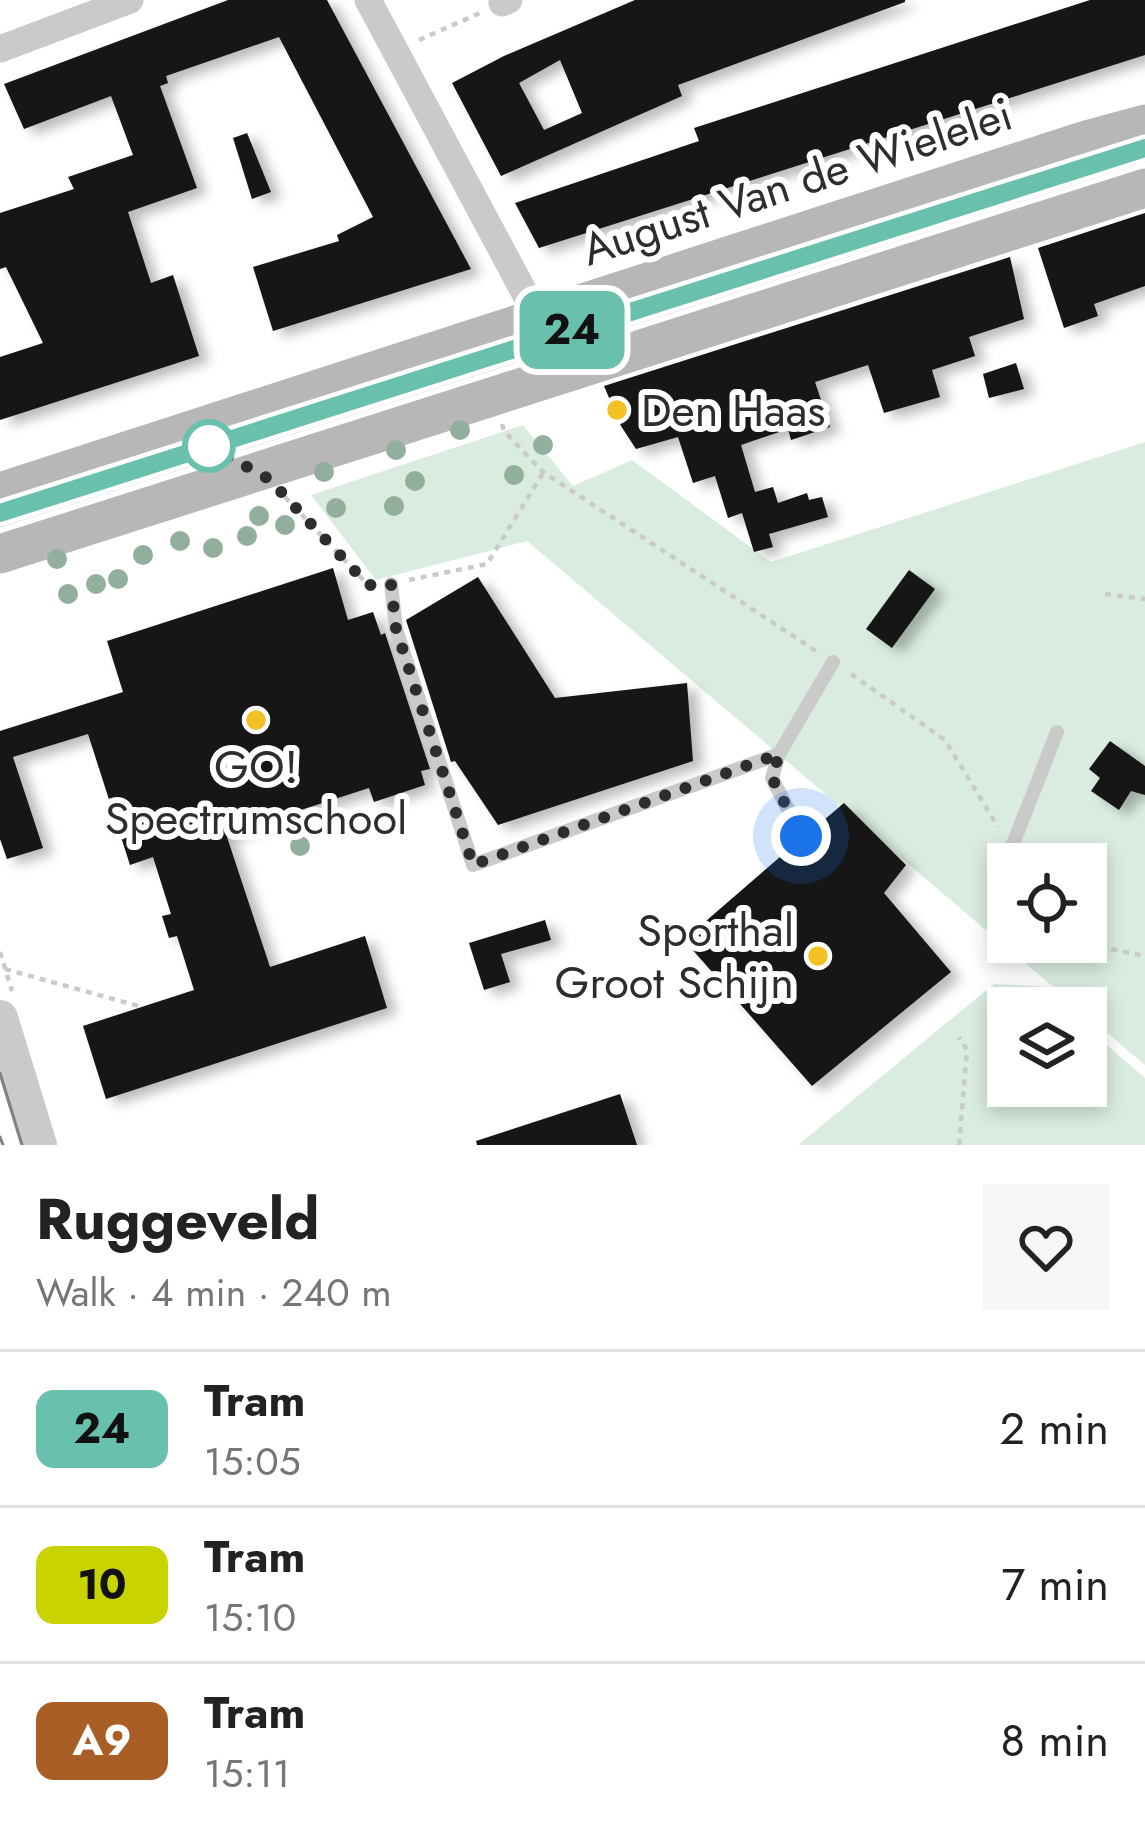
<!DOCTYPE html>
<meta charset="utf-8">
<style>
:root{--surface:#fff;--page:#f6f6f6;--text:#222;--muted:#767676;--line:#e0e0e0}
body{margin:0;font-family:Jost,sans-serif;background:var(--page);color:var(--text);height:100vh;display:flex;flex-direction:column;font-size:45px;white-space:nowrap}
*{box-sizing:border-box;margin:0}
p{font-size:39px;color:var(--muted)}
.icon{flex:none;width:66px;height:66px;fill:none;stroke:currentColor;stroke-width:2;stroke-linecap:round;stroke-linejoin:round}
.map{position:relative;height:1145px;overflow:hidden}
.side{display:flex;flex-direction:column;background:var(--surface);flex:1}
.side>*{flex:none}
.badge{padding:0 24px;border-radius:18px;font-size:42px;line-height:78px}
.buttons{position:absolute;left:987px;top:843px;display:grid;gap:24px}
.buttons a{display:grid;place-items:center;width:120px;height:120px;border-radius:0px;background:var(--surface);box-shadow:0 6px 18px #0003;font-size:60px}
.you{position:absolute;width:60px;height:60px;margin:-30px;border:9px solid #fff;border-radius:50%;background:#1a73e8;box-shadow:0 0 0 18px #1a73e833}
.map>.badge{position:absolute;translate:-50% -50%;box-shadow:0 0 0 6px #fff}
.round{display:grid;place-items:center;flex:none;width:126px;height:126px;border-radius:0px;background:var(--page)}
.head{display:flex;align-items:center;justify-content:space-between;height:204px;padding:0 36px}
h1{font-size:57px;font-weight:700;line-height:90px}
ul{padding:0;list-style:none}
li{display:flex;align-items:center;gap:36px;height:156px;padding:0 36px;border-top:3px solid var(--line)}
li div{flex:1}
li b{display:block;font-size:45px}
li em{font-style:normal}
li .badge{min-width:132px;font-weight:700;text-align:center}
.map>svg:first-child{display:block}
.green{fill:#daecdf;fill-rule:evenodd}
.building{fill:#141414;fill-rule:evenodd;filter:url(#shadow)}
.lines{fill:none;stroke-linecap:round;stroke-linejoin:round}
.path{stroke:#cacaca;stroke-width:4.5;stroke-dasharray:6 6;stroke-linecap:butt}
.service{stroke:#cacaca;stroke-width:14}
.minor{stroke:#cacaca;stroke-width:27}
.tertiary{stroke:#cacaca;stroke-width:36}
.secondary{stroke:#b7b7b7;stroke-width:39}
.tram{stroke:#828282;stroke-width:3}
.tree{fill:#92ae9c}
.line-casing{stroke:#fff;stroke-width:27}
.line{stroke:#69c0ac;stroke-width:18}
.walk{stroke:#2d2d2d;stroke-width:12;stroke-dasharray:0 21.6}
.poi-dot{fill:#f1c222;stroke:#fff;stroke-width:4.5}
.stop-dot{fill:#fff;stroke:#69c0ac;stroke-width:6}
.labels{text-anchor:middle;dominant-baseline:central;stroke-width:12;stroke-linejoin:round;paint-order:stroke}
.street-label{font-size:45px;fill:#2d2d2d;stroke:#fff}
.poi-label{font-size:45px;fill:#2d2d2d;stroke:#fff;text-anchor:start}
</style>
<div class="map">
<svg width="1145" height="1145" viewBox="0 0 1145 1145">
<defs>
<filter id="shadow"><feDropShadow dx="10" dy="6" stdDeviation="6" flood-color="#0004"/></filter>
</defs>
<rect width="100%" height="100%" fill="#fff"/>
<g class="green">
<path d="M523 425 573 486 632 460 771 562 1145 442V1065L1086 1015V1008H1078L527 541 376 580 311 495ZM1008 864H1086V942H1008Z"/>
<path d="M994 984 1040 986 1065 1008H1008V1086H1086V1027L1145 1078V1145H798Z"/>
</g>
<g class="building">
<path d="M228 0H327L471 269 273 331 253 267 339 241 337 235 373 217 279 37 166 76 168 83 160 86 197 188 128 212 151 283 173 275 199 356 0 420V357L43 343 6 267 0 269V213L74 189 68 177 133 155 111 96 24 129 4 84Z"/>
<path d="M635 0H905V2L678 85 682 96 501 176 452 83 504 56ZM560 60 582 113 544 130 519 83Z"/>
<path d="M1090 0H1145V55L539 248 515 203 699 141 694 128Z"/>
<path d="M247 133 271 192 252 199 233 138Z"/>
<path d="M1145 213V286L1094 304 1098 316 1064 328 1038 248Z"/>
<path d="M1010 257 1024 319 969 337 975 356 932 370 940 397 884 413 868 365 815 382 830 427 791 440 788 429 741 445 755 492 773 487 778 503 807 493 809 500 822 497 828 517 769 534 773 547 754 552 742 513 728 518 715 476 693 483 678 437 636 449 621 426 604 386Z"/>
<path d="M1016 363 1024 389 989 398 983 374Z"/>
<path d="M333 568 348 620 373 612 381 635 385 633 430 769 421 771 425 785 374 802 369 788 226 834 270 967 365 936 387 1008 106 1099 83 1026 194 990 177 936 169 938 162 916 171 914 153 857 130 865 88 734 13 757 43 848 7 859 0 839V731L123 692 107 641Z"/>
<path d="M909 570 935 589 892 648 866 629Z"/>
<path d="M478 577 555 698 687 683 693 761 498 825 455 761 451 762 406 620Z"/>
<path d="M1110 741 1145 766V795L1131 791 1119 810 1091 791 1100 778 1089 769Z"/>
<path d="M844 803 906 865 884 893 951 972 812 1086 684 940 795 844H807L812 837 811 831Z"/>
<path d="M545 920 551 940 501 954 510 982 484 990 469 943Z"/>
<path d="M620 1094 637 1145H477L476 1141Z"/>
</g>
<g class="lines">
<g class="path">
<path d="M419 40 480 13"/>
<path d="M502 424 504 431 543 472 816 651"/>
<path d="M285 497 368 585H374"/>
<path d="M409 580 487 564 543 473"/>
<path d="M1105 594 1145 599"/>
<path d="M851 674 945 740 998 827"/>
<path d="M1076 942 1145 956"/>
<path d="M0 952 12 991"/>
<path d="M5 969 142 1007"/>
<path d="M959 1145 967 1050 959 1037"/>
</g>
<g class="service">
<path d="M0 520 1145 155"/>
<path d="M391 584 396 629 473 865 779 754"/>
<path d="M801 835 772 778 779 754 833 662"/>
<path d="M1011 849 1057 732"/>
</g>
<g class="minor">
<path d="M368 0 537 316"/>
<path d="M502 3 509 0"/>
<path d="M0 49 130 0"/>
</g>
<path class="tertiary" d="M0 1018 39 1145"/>
<g class="secondary">
<path d="M0 492 1086 140 1145 124"/>
<path d="M0 554 1145 188"/>
</g>
<g class="tram">
<path d="M0 513 1145 148"/>
<path d="M0 1073 22 1145"/>
<path d="M0 1137 3 1145"/>
</g>
</g>
<g class="tree">
<circle cx="460" cy="430" r="10"/>
<circle cx="543" cy="445" r="10"/>
<circle cx="396" cy="450" r="10"/>
<circle cx="324" cy="472" r="10"/>
<circle cx="514" cy="475" r="10"/>
<circle cx="415" cy="481" r="10"/>
<circle cx="394" cy="506" r="10"/>
<circle cx="336" cy="508" r="10"/>
<circle cx="259" cy="516" r="10"/>
<circle cx="285" cy="525" r="10"/>
<circle cx="247" cy="536" r="10"/>
<circle cx="180" cy="541" r="10"/>
<circle cx="213" cy="548" r="10"/>
<circle cx="143" cy="555" r="10"/>
<circle cx="57" cy="559" r="10"/>
<circle cx="118" cy="579" r="10"/>
<circle cx="96" cy="584" r="10"/>
<circle cx="68" cy="594" r="10"/>
<circle cx="300" cy="846" r="10"/>
</g>
<g class="lines">
<g class="line-casing">
<path id="line" d="M0 513 1145 148"/>
</g>
<use href="#line" class="line"/>
<path class="walk" d="M209 446 269 479 368 585 391 584 396 629 473 865 779 754 772 778 801 836"/>
</g>
<g class="poi-dot">
<circle cx="617" cy="410" r="12"/>
<circle cx="256" cy="720" r="12"/>
<circle cx="818" cy="956" r="12"/>
</g>
<circle class="stop-dot" cx="209" cy="446" r="24"/>
<g class="labels">
<g class="street-label">
<text transform="translate(797 182) rotate(-18)">August Van de Wielelei</text>
</g>
<g class="poi-label">
<text x="641" y="410">Den Haas</text>
<text x="256" y="766" text-anchor="middle">GO!<tspan x="256" dy="52">Spectrumschool</tspan></text>
<text x="794" y="930" text-anchor="end">Sporthal<tspan x="794" dy="52">Groot Schijn</tspan></text>
</g>
</g>
</svg>
<div class="buttons">
<a><svg class="icon" aria-label="locate" viewBox="0 0 24 24"><circle cx="12" cy="12" r="6"/><path d="M12 2v4M12 18v4M2 12h4M18 12h4"/></svg></a>
<a><svg class="icon" aria-label="layers" viewBox="0 0 24 24"><path d="M12 4l9 5-9 5-9-5zM3 14l9 5 9-5"/></svg></a>
</div>
<div class="you" style="left:801px;top:836px"></div>
<b class="badge" style="left:572px;top:330px;background:#69c0ac;color:#111">24</b>
</div>
<section class="side">
<div class="head"><div><h1>Ruggeveld</h1><p>Walk · 4 min · 240 m</p></div><a class="round"><svg class="icon" aria-label="heart" viewBox="0 0 24 24"><path d="M12 20l-8-8c-3-5 5-10 8-4 3-6 11-1 8 4z"/></svg></a></div>
<ul>
<li><span class="badge" style="background:#69c0ac;color:#111">24</span><div><b>Tram</b><p>15:05</p></div><em>2 min</em></li>
<li><span class="badge" style="background:#c8d300;color:#111">10</span><div><b>Tram</b><p>15:10</p></div><em>7 min</em></li>
<li><span class="badge" style="background:#a85e24;color:#fff">A9</span><div><b>Tram</b><p>15:11</p></div><em>8 min</em></li>
</ul>
</section>
